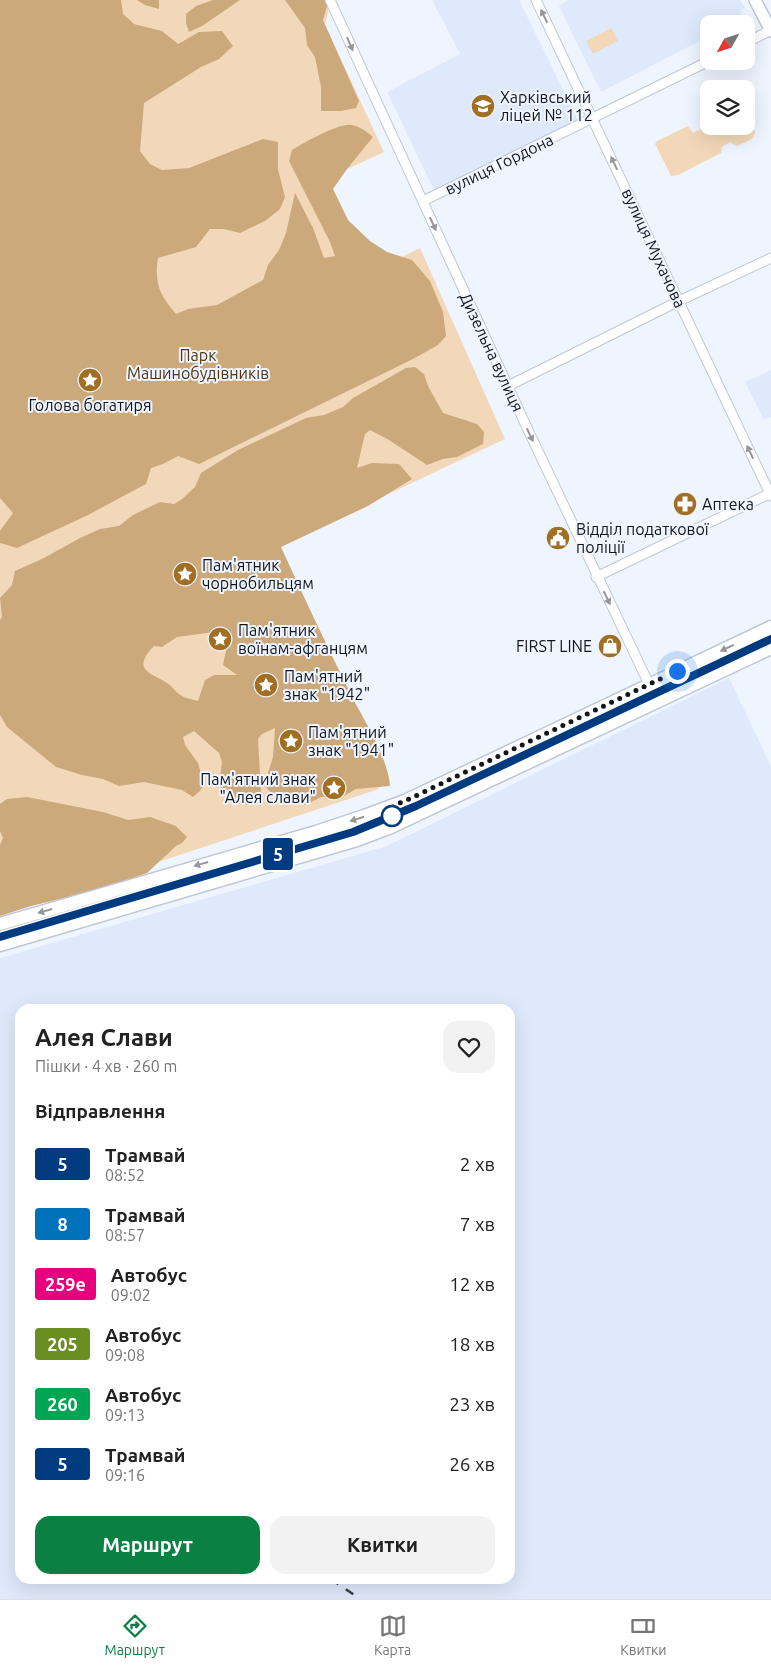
<!DOCTYPE html>
<html lang="uk">
<meta charset="utf-8">
<style>
:root{--surface:#fff;--page:#f2f2f2;--text:#222;--muted:#767676;--line:#e0e0e0;--accent:#0b8043}
body{margin:0;font-family:Ubuntu,sans-serif;background:var(--page);color:var(--text);height:100vh;display:flex;flex-direction:column;font-size:19px;white-space:nowrap}
*{box-sizing:border-box;margin:0}
p{font-size:16px;color:var(--muted)}
.icon{flex:none;width:28px;height:28px;fill:none;stroke:currentColor;stroke-width:2;stroke-linecap:round;stroke-linejoin:round}
.map{position:relative;flex:1;overflow:hidden}
.drawer{position:absolute;left:15px;top:1004px;width:500px;height:580px;display:flex;flex-direction:column;background:var(--surface);border-radius:15px;box-shadow:0 5px 20px #0002}
.drawer>*{flex:none}
.badge{padding:0 10px;border-radius:4px;font-size:18px;line-height:32px}
.needle{width:32px;rotate:230deg}
.controls{position:absolute;left:700px;top:15px;display:grid;gap:10px}
.controls a{display:grid;place-items:center;width:55px;height:55px;border-radius:10px;background:var(--surface);box-shadow:0 5px 20px #0002;font-size:25px}
.you{position:absolute;width:25px;height:25px;margin:-12px;border:4px solid #fff;border-radius:50%;background:#1a73e8;box-shadow:0 0 0 8px #1a73e833}
.map>.badge{position:absolute;translate:-50% -50%;box-shadow:0 0 0 2px #fff}
h2{padding:0 20px;font-size:19px;line-height:45px}
.round{display:grid;place-items:center;flex:none;width:52px;height:52px;border-radius:15px;background:var(--page)}
.overview{display:flex;align-items:center;justify-content:space-between;height:85px;padding:0 20px}
h1{font-size:24px;font-weight:700;line-height:38px}
.action{display:flex;gap:10px;margin-top:auto;padding:10px 20px}
.action a{flex:1;height:58px;border-radius:15px;background:var(--accent);color:#fff;font-size:20px;font-weight:700;line-height:58px;text-align:center}
.action a+a{background:var(--page);color:var(--text)}
ul{padding:0;list-style:none}
li{display:flex;align-items:center;gap:15px;height:60px;padding:0 20px}
li div{flex:1}
li b{display:block;font-size:19px}
li em{font-style:normal}
li .badge{min-width:55px;font-weight:700;text-align:center}
.tabs{display:flex;justify-content:space-around;align-items:center;height:70px;border-top:1px solid var(--line);background:var(--surface);font-size:14px;color:var(--muted)}
.tabs a{display:grid;justify-items:center;gap:2px}
.tabs .current{color:var(--accent)}
.map>svg:first-child{display:block}
.built{fill:#dee9fb;fill-rule:evenodd}
.green{fill:#f2d8b9}
.forest{fill:#cca97b;fill-rule:evenodd}
.lines{fill:none;stroke-linecap:round;stroke-linejoin:round}
.minor-casing{stroke:#bec7d6;stroke-width:11}
.tertiary-casing{stroke:#bec7d6;stroke-width:14}
.secondary-casing{stroke:#bec7d6;stroke-width:15}
.minor{stroke:#fff;stroke-width:9}
.tertiary{stroke:#fff;stroke-width:11}
.secondary{stroke:#fff;stroke-width:12}
.tram{stroke:#3a3d43;stroke-width:1}
.rail{stroke:#3a3d43;stroke-width:2.5;stroke-dasharray:9 9;stroke-linecap:butt}
.oneway{fill:#949698}
.line-casing{stroke:#fff;stroke-width:11}
.line{stroke:#003b80;stroke-width:8}
.walk{stroke:#12151a;stroke-width:5;stroke-dasharray:0 9}
.stop-dot{fill:#fff;stroke:#003b80;stroke-width:2.5}
.labels{text-anchor:middle;dominant-baseline:central;stroke-width:4;stroke-linejoin:round;paint-order:stroke}
.poi-label{font-size:16px;fill:#12151a;stroke:#eff5ff;text-anchor:start}
.street-label{font-size:16px;fill:#12151a;stroke:#eff5ff}
.park-label{font-size:16px;fill:#4f3611;stroke:#eff5ff}
</style>
<div class="map">
<svg width="771" height="1599" viewBox="0 0 771 1599">
<rect width="100%" height="100%" fill="#eff5ff"/>
<g class="built">
<path d="M432 0H519L578 120 434 190 387 92 460 54Z"/>
<path d="M568 0H740L745 8 740 11 744 20 735 24H709V36L601 92 559 6Z"/>
<path d="M771 370V417L764 420 745 382Z"/>
<path d="M729 678 771 766V1599H0V958L387 846ZM20 1009H510V1579H20Z"/>
</g>
<g class="green">
<path d="M0 0H325L329 8 325 25 384 152 328 178 371 272 420 248 505 439 278 546 384 761 373 768 379 789 137 869 0 910Z"/>
<path d="M611 28 618 41 593 54 586 41Z"/>
<path d="M746 116 755 132 752 139 737 146 730 142 722 147 721 153 678 175 671 176 655 144 657 141 688 126 693 133 709 125 746 126Z"/>
<path d="M771 631V644L658 697 653 687Z"/>
<path d="M645 690 652 701 387 825 0 941V929L352 824Z"/>
</g>
<g class="forest">
<path d="M0 0H121L123 14 134 24 162 31 178 44 199 32 222 31 233 46 219 59 201 67 144 103 140 151 150 164 162 170 189 168 263 139 278 142V169L285 197 280 209 265 221 240 233 224 229H210L196 247 158 258C154 284 160 295 176 314L188 309 217 305 263 280 268 265 279 250 286 233 295 193 313 228 324 258 335 256 330 242 289 161 292 150C305 142 330 128 346 125 356 123 366 131 373 137L347 169 333 189 348 220 370 241 387 252 412 260 430 281 443 312 446 336 438 345 413 359 199 464 178 456 163 464 151 468 146 484 88 515 17 548 0 543V531L13 513 0 498Z"/>
<path d="M137 0H159V9L145 5Z"/>
<path d="M213 0H240L202 26 189 32 186 23V14L196 6Z"/>
<path d="M285 0H325L327 6 323 20 359 101 356 108 341 111H321V87L315 57 307 45 305 28Z"/>
<path d="M415 367 424 374 428 386 443 413 477 424 484 432 483 444 457 457 443 459 427 465 389 440 370 430 365 434 357 468 372 463 399 464 412 479 368 506 281 547C304 598 328 648 353 699 366 723 388 759 390 786L356 789 344 796 321 797 305 805 276 798 265 786 268 773 273 757 275 728 262 734 258 739 261 791 249 805C232 804 228 798 219 785L222 762 219 753 194 731 183 737 185 745 198 763 204 784 200 791 193 797 182 790 144 782 119 786 103 779 82 775 56 767 7 727 0 715V620L2 617 0 598 12 585 15 571 44 558 80 538 100 529 119 526 133 515 160 502 174 504 182 499 195 487 201 473 238 450 306 418 324 415 343 407 353 398 406 368ZM214 632C232 642 226 648 223 665L237 675H214L205 680 198 701C192 699 183 698 179 694 176 692 173 688 170 685 154 673 129 672 154 646L162 647 177 637Z"/>
<path d="M27 797 103 812 128 820 150 817 176 826 187 837 182 843 176 846 147 873 109 887 31 906 0 916V845L3 838 0 831V804L7 799Z"/>
</g>
<g class="lines">
<g class="minor-casing">
<g id="minor">
<path d="M330 0 529 432 658 703"/>
<path d="M536 0 771 496"/>
<path d="M746 43 771 30"/>
<path d="M423 201 709 61"/>
<path d="M508 386 679 301 771 258"/>
<path d="M596 577 771 493"/>
</g>
</g>
<g class="tertiary-casing">
<path id="tertiary" d="M755 0 771 31"/>
</g>
<g class="secondary-casing">
<g id="secondary">
<path d="M0 924 316 832 364 816 407 800 771 627"/>
<path d="M0 945 357 840 389 828 771 648"/>
</g>
</g>
<use href="#minor" class="minor"/>
<use href="#tertiary" class="tertiary"/>
<use href="#secondary" class="secondary"/>
<path class="tram" d="M0 937 353 832 416 806 771 639"/>
<path class="rail" d="M331 1579 360 1599"/>
</g>
<defs><path id="oneway-solid" d="M-6-.8H1V-3.2L6.5 0L1 3.2V.8H-6Z" transform="scale(1.25)"/></defs>
<g class="oneway">
<use href="#oneway-solid" transform="translate(544 16) rotate(-116)"/>
<use href="#oneway-solid" transform="translate(350 44) rotate(66)"/>
<use href="#oneway-solid" transform="translate(614 163) rotate(-115)"/>
<use href="#oneway-solid" transform="translate(433 224) rotate(65)"/>
<use href="#oneway-solid" transform="translate(530 435) rotate(65)"/>
<use href="#oneway-solid" transform="translate(750 452) rotate(-115)"/>
<use href="#oneway-solid" transform="translate(607 598) rotate(64)"/>
<use href="#oneway-solid" transform="translate(727 648) rotate(155)"/>
<use href="#oneway-solid" transform="translate(357 819) rotate(162)"/>
<use href="#oneway-solid" transform="translate(201 864) rotate(164)"/>
<use href="#oneway-solid" transform="translate(45 911) rotate(164)"/>
</g>
<g class="lines">
<g class="line-casing">
<path id="line" d="M0 937 353 832 416 806 771 639"/>
</g>
<use href="#line" class="line"/>
<path class="walk" d="M392 816 393 806 407 800 677 671"/>
</g>
<defs>
<g id="university-disc" transform="scale(1.25)"><circle r="9.5" fill="#a06f24" stroke="#eff5ff"/><path d="M0-5L7-2L0 1L-7-2ZM-4 1L0 2.5L4 1V4Q0 6-4 4Z" fill="#fff"/></g>
<g id="sight-disc" transform="scale(1.25)"><circle r="9.5" fill="#a06f24" stroke="#eff5ff"/><path d="M0-6L1.8-2.2L6-1.7L2.9 1.2L3.7 5.4L0 3.3L-3.7 5.4L-2.9 1.2L-6-1.7L-1.8-2.2Z" fill="#fff"/></g>
<g id="pharmacy-disc" transform="scale(1.25)"><circle r="9.5" fill="#a06f24" stroke="#eff5ff"/><path d="M-2-6h4v4h4v4h-4v4h-4v-4h-4v-4h4Z" fill="#fff"/></g>
<g id="civic-disc" transform="scale(1.25)"><circle r="9.5" fill="#a06f24" stroke="#eff5ff"/><path d="M-.6-6.5H3V-4.5H.6V-3L4-1V1h2V6H-6V1h2V-1L-.6-3ZM-1.2 2.5V6h2.4V2.5Z" fill="#fff"/></g>
<g id="shop-disc" transform="scale(1.25)"><circle r="9.5" fill="#a06f24" stroke="#eff5ff"/><path d="M-5-2.5h2.3a2.7 3.5 0 0 1 5.4 0H5L5.5 6h-11ZM-1.5-2.5h3a1.5 2.3 0 0 0-3 0Z" fill="#fff"/></g>
</defs>
<g fill-rule="evenodd">
<use href="#university-disc" x="483" y="106"/>
<use href="#sight-disc" x="90" y="380"/>
<use href="#pharmacy-disc" x="685" y="504"/>
<use href="#civic-disc" x="558" y="538"/>
<use href="#sight-disc" x="185" y="574"/>
<use href="#sight-disc" x="220" y="639"/>
<use href="#shop-disc" x="610" y="646"/>
<use href="#sight-disc" x="266" y="685"/>
<use href="#sight-disc" x="291" y="741"/>
<use href="#sight-disc" x="334" y="788"/>
</g>
<circle class="stop-dot" cx="392" cy="816" r="10"/>
<g class="labels">
<g class="poi-label">
<text x="500" y="97">Харківський<tspan x="500" dy="18">ліцей № 112</tspan></text>
<text x="90" y="405" text-anchor="middle">Голова богатиря</text>
<text x="702" y="504">Аптека</text>
<text x="576" y="529">Відділ податкової<tspan x="576" dy="18">поліції</tspan></text>
<text x="202" y="565">Пам'ятник<tspan x="202" dy="18">чорнобильцям</tspan></text>
<text x="238" y="630">Пам'ятник<tspan x="238" dy="18">воїнам-афганцям</tspan></text>
<text x="592" y="646" text-anchor="end">FIRST LINE</text>
<text x="284" y="676">Пам'ятний<tspan x="284" dy="18">знак "1942"</tspan></text>
<text x="308" y="732">Пам'ятний<tspan x="308" dy="18">знак "1941"</tspan></text>
<text x="316" y="779" text-anchor="end">Пам'ятний знак<tspan x="316" dy="18">"Алея слави"</tspan></text>
</g>
<g class="street-label">
<text transform="translate(499 164) rotate(-26)">вулиця Гордона</text>
<text transform="translate(654 248) rotate(65)">вулиця Мухачова</text>
<text transform="translate(492 352) rotate(65)">Дизельна вулиця</text>
</g>
<g class="park-label">
<text x="198" y="355">Парк<tspan x="198" dy="18">Машинобудівників</tspan></text>
</g>
</g>
</svg>
<div class="controls">
<a><svg class="needle" viewBox="-14 -14 28 28"><path d="M0-13l5 13h-10z" fill="#e53935"/><path d="M0 13l5-13h-10z" fill="#767676"/></svg></a>
<a><svg class="icon" aria-label="layers" viewBox="0 0 24 24"><path d="M12 4l9 5-9 5-9-5zM3 14l9 5 9-5"/></svg></a>
</div>
<div class="you" style="left:677px;top:671px"></div>
<b class="badge" style="left:278px;top:854px;background:#003b80;color:#fff">5</b>
<section class="drawer">
<div class="overview"><div><h1>Алея Слави</h1><p>Пішки · 4 хв · 260 m</p></div><a class="round"><svg class="icon" aria-label="heart" viewBox="0 0 24 24"><path d="M12 20l-8-8c-3-5 5-10 8-4 3-6 11-1 8 4z"/></svg></a></div>
<h2>Відправлення</h2>
<ul>
<li><span class="badge" style="background:#003b80;color:#fff">5</span><div><b>Трамвай</b><p>08:52</p></div><em>2 хв</em></li>
<li><span class="badge" style="background:#0072bc;color:#fff">8</span><div><b>Трамвай</b><p>08:57</p></div><em>7 хв</em></li>
<li><span class="badge" style="background:#e6007e;color:#fff">259е</span><div><b>Автобус</b><p>09:02</p></div><em>12 хв</em></li>
<li><span class="badge" style="background:#6b8e23;color:#fff">205</span><div><b>Автобус</b><p>09:08</p></div><em>18 хв</em></li>
<li><span class="badge" style="background:#00a651;color:#fff">260</span><div><b>Автобус</b><p>09:13</p></div><em>23 хв</em></li>
<li><span class="badge" style="background:#003b80;color:#fff">5</span><div><b>Трамвай</b><p>09:16</p></div><em>26 хв</em></li>
</ul>
<div class="action"><a>Маршрут</a><a>Квитки</a></div>
</section>
</div>
<nav class="tabs">
<a class="current"><svg class="icon" aria-label="directions" viewBox="0 0 24 24"><path d="M12 3l9 9-9 9-9-9zM9 14v-3h6M13 9l2 2-2 2"/></svg>Маршрут</a>
<a><svg class="icon" aria-label="map" viewBox="0 0 24 24"><path d="M3 6l6-2 6 2 6-2v14l-6 2-6-2-6 2zM9 4v14M15 6v14"/></svg>Карта</a>
<a><svg class="icon" aria-label="tickets" viewBox="0 0 24 24"><path d="M3 7h18v10H3zM15 7v10"/></svg>Квитки</a>
</nav>
